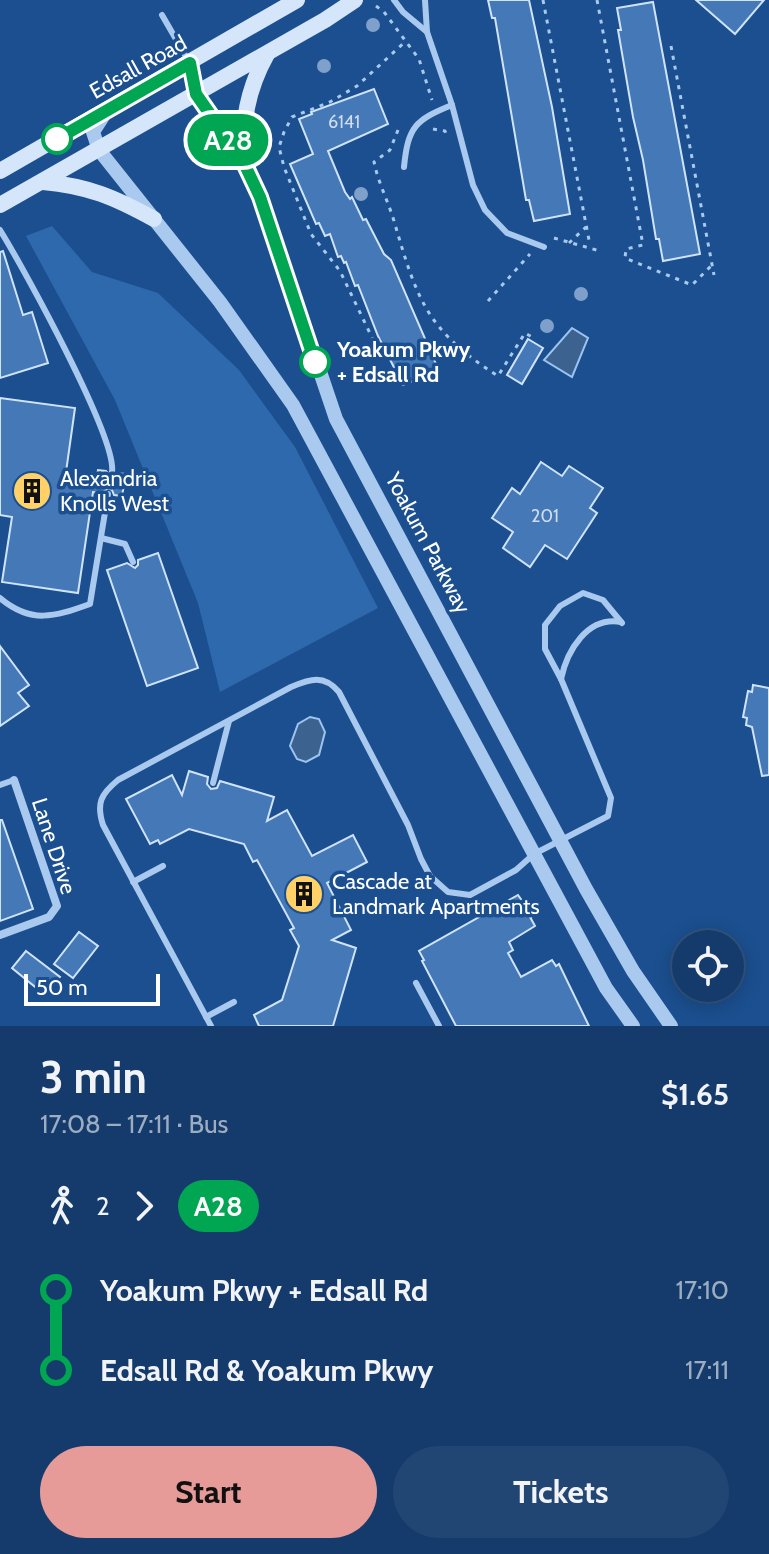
<!DOCTYPE html>
<meta charset="utf-8">
<style>
:root{--surface:#143b6b;--page:#214673;--text:#f1f3f6;--muted:#9dadc1;--line:#33557e;--accent:#e69b98}
body{margin:0;font-family:Cabin,sans-serif;background:var(--page);color:var(--text);height:100vh;display:flex;flex-direction:column;font-size:30px;white-space:nowrap}
*{box-sizing:border-box;margin:0}
p{font-size:26px;color:var(--muted)}
.icon{flex:none;width:44px;height:44px;fill:none;stroke:currentColor;stroke-width:2;stroke-linecap:round;stroke-linejoin:round}
.map{position:relative;height:1026px;overflow:hidden}
.panel{display:flex;flex-direction:column;background:var(--surface);flex:1}
.panel>*{flex:none}
.badge{padding:0 16px;border-radius:26px;font-size:28px;line-height:52px}
.buttons{position:absolute;left:672px;top:930px;display:grid;gap:16px}
.buttons a{display:grid;place-items:center;width:72px;height:72px;border-radius:50%;background:var(--surface);box-shadow:0 4px 20px #0003,0 0 0 2px var(--line);font-size:40px}
.scale{position:absolute;left:24px;bottom:20px;width:136px;box-sizing:border-box;padding-left:8px;border:4px solid #fff;border-top:0;font-size:22px;line-height:28px;white-space:nowrap;color:#fff;-webkit-text-stroke:6px #1b4f8f;paint-order:stroke}
.map>.badge{position:absolute;translate:-50% -50%;box-shadow:0 0 0 4px #fff}
.legs{display:flex;align-items:center;gap:12px;height:88px;padding:0 40px;font-size:26px}
.legs p{margin-inline-start:auto}
.summary{display:flex;align-items:center;justify-content:space-between;height:136px;padding:0 40px}
h1{font-size:44px;font-weight:700;line-height:60px}
.primary-button{display:flex;gap:16px;margin-top:auto;padding:16px 40px}
.primary-button a{flex:1;height:92px;border-radius:48px;background:var(--accent);color:#111;font-size:32px;font-weight:700;line-height:92px;text-align:center}
.primary-button a+a{background:var(--page);color:var(--text)}
ul{padding:0 40px;list-style:none}
li{display:flex;align-items:center;gap:28px;height:80px;font-size:30px}
li i{display:grid;place-items:center;width:12px;height:100%;margin:0 10px;background:currentColor}
li i::after{content:'';width:20px;height:20px;margin:-10px;border:6px solid;border-radius:50%;background:var(--surface)}
li p{margin-inline-start:auto}
li:first-child i{background:linear-gradient(#0000 50%,currentColor 0)}
li:last-child i{background:linear-gradient(currentColor 50%,#0000 0)}
.map>svg:first-child{display:block}
.green{fill:#2e69ad}
.water{fill:#3c6290;stroke:#9cc4f0;stroke-width:2}
.building{fill:#4478b7;stroke:#cfe3fa;stroke-width:2}
.lines{fill:none;stroke-linecap:round;stroke-linejoin:round}
.path{stroke:#a9c9ee;stroke-width:3;stroke-dasharray:4 6;stroke-linecap:butt}
.service{stroke:#a9c9ee;stroke-width:6}
.minor{stroke:#a9c9ee;stroke-width:8}
.tertiary{stroke:#a9c9ee;stroke-width:14}
.secondary{stroke:#d6e6fa;stroke-width:16}
.tree{fill:#7ea0ca}
.line-1-casing{stroke:#fff;stroke-width:18}
.line-1{stroke:#00a651;stroke-width:12}
.stop-1-dot{fill:#fff;stroke:#00a651;stroke-width:4}
.labels{text-anchor:middle;dominant-baseline:central;stroke-width:7;stroke-linejoin:round;paint-order:stroke}
.number-label{font-size:18px;fill:#d0dded}
.street-label{font-size:22px;fill:#fff;stroke:#1b4f8f}
.stop-label{font-size:22px;font-weight:bold;fill:#fff;stroke:#1b4f8f;text-anchor:start}
.poi-label{font-size:22px;fill:#fff;stroke:#1b4f8f;text-anchor:start}
</style>
<div class="map">
<svg width="769" height="1026" viewBox="0 0 769 1026">
<rect width="100%" height="100%" fill="#1b4f8f"/>
<path class="green" d="M52 226 92 272 158 293 239 370 295 447 378 608 220 692 198 603 115 400 26 236Z"/>
<g class="water">
<path d="M572 328 588 338 572 377 544 360Z"/>
<path d="M310 717 319 719 325 732 319 755 306 762 297 759 290 746 298 724Z"/>
</g>
<g class="building">
<path d="M488 0H529L552 107 570 214 534 221 529 200H526L495 18H492Z"/>
<path d="M696 0H764L735 34Z"/>
<path d="M653 2 700 254 663 261 659 239H656L643 160 633 117 618 30H621L617 8Z"/>
<path d="M374 89 388 124 328 151 345 192 350 199 352 197 363 220 366 219 384 254 391 260 439 371 403 385 378 336 358 285 355 286 346 262 344 263 341 256 338 257 330 234 325 236 319 223 316 224 290 164 313 154 299 119 312 114 311 112Z"/>
<path d="M3 251 23 315 32 312 48 363 0 378V252Z"/>
<path d="M528 339 543 348 522 384 507 375Z"/>
<path d="M0 398 75 408 66 472 97 476 98 470 106 471 112 478 118 473 126 474 122 496 114 495 112 490 108 488 102 493 93 492 78 593 2 582 12 517 0 515Z"/>
<path d="M541 462 562 476 569 466 603 488 590 508 597 513 567 559 545 545 530 567 503 548 513 532 492 518 512 488 520 494Z"/>
<path d="M158 553 198 668 147 686 107 570 127 563 135 568 138 565V560Z"/>
<path d="M0 646 29 685 18 693 29 706 0 726Z"/>
<path d="M753 685 769 688V775L762 776 752 727 746 725 747 718 743 717 748 691 752 692Z"/>
<path d="M189 771 208 777 207 784 211 789 217 788 220 781 274 797 267 821 287 810 312 856 353 835 367 862 327 883 351 930 332 940 356 948 333 1026H259L254 1015 282 1000 299 946 290 930 294 928 257 860 253 862 244 844 189 829 160 844 158 840 150 844 126 799 172 775 182 795Z"/>
<path d="M0 820H2L33 909 0 921Z"/>
<path d="M518 895 533 916 530 917 535 926 509 942 513 950 508 953 521 977 552 960 556 966 559 964 589 1026H456L422 961 424 960 419 951Z"/>
<path d="M79 932 98 946 73 978 54 964Z"/>
<path d="M26 951 60 977 45 995 12 968Z"/>
</g>
<g class="lines">
<g class="path">
<path d="M543 0 589 240"/>
<path d="M597 0 643 245 626 249 625 258 692 285 712 265"/>
<path d="M376 6 384 12 419 59 432 100"/>
<path d="M671 46 714 275"/>
<path d="M433 129 445 131 446 134"/>
<path d="M398 130 390 150 374 162C378 182 388 201 394 221 417 299 426 330 498 376L525 333 532 337"/>
<path d="M554 238 600 251"/>
<path d="M569 243 586 227"/>
<path d="M488 301 530 254"/>
<path d="M378 350 340 271 311 234 284 167 279 147 284 132 292 117 330 102 357 86 406 41"/>
</g>
<g class="service">
<path d="M394 0 403 12 427 32"/>
<path d="M425 0 427 32 452 105 473 185 485 210 507 233 544 247"/>
<path d="M162 15 188 60"/>
<path d="M404 167C408 127 415 120 452 105"/>
<path d="M0 230C23 267 117 438 112 472"/>
<path d="M101 538 125 544 133 562"/>
<path d="M0 598C31 624 54 617 90 604L108 494"/>
<path d="M561 679C567 651 587 616 621 622"/>
<path d="M213 783 229 721"/>
<path d="M0 785 14 780"/>
<path d="M133 882 163 866"/>
<path d="M416 983 439 1026"/>
<path d="M206 1017 234 1002"/>
<path d="M211 1026 103 825C96 803 101 794 118 780L291 687C310 679 324 674 339 692L408 825 421 859 430 876 448 892 470 895 516 870 534 854 608 816 611 798 561 679 545 649V625L560 606 583 593 603 600 622 623"/>
</g>
<path class="minor" d="M0 935 49 917 57 906 14 780"/>
<g class="tertiary">
<path d="M190 63 196 94 244 163 263 203 336 419 586 889 633 971 671 1026"/>
<path d="M107 110 93 132 99 150 220 302 293 405 606 988 633 1026"/>
</g>
<g class="secondary">
<path d="M244 163C242 122 247 90 267 54"/>
<path d="M0 171 297 0"/>
<path d="M43 182C88 186 114 197 154 219"/>
<path d="M0 205 325 20 355 0"/>
</g>
</g>
<g class="tree">
<circle cx="373" cy="25" r="7"/>
<circle cx="324" cy="66" r="7"/>
<circle cx="361" cy="194" r="7"/>
<circle cx="581" cy="294" r="7"/>
<circle cx="547" cy="326" r="7"/>
</g>
<g class="lines">
<g class="line-1-casing">
<path id="line-1" d="M57 139 190 63 196 94 244 163 260 197 315 362"/>
</g>
<use href="#line-1" class="line-1"/>
</g>
<defs>
<g id="building-disc" transform="scale(2)"><circle r="9.5" fill="#ffd166" stroke="#1b4f8f"/><path d="M-4-6H4V6H1V3H-1V6H-4ZM-2.5-4.3h1.7v1.8h-1.7ZM.8-4.3h1.7v1.8H.8ZM-2.5-1h1.7V.8h-1.7ZM.8-1h1.7V.8H.8Z" fill="#111"/></g>
</defs>
<g fill-rule="evenodd">
<use href="#building-disc" x="32" y="491"/>
<use href="#building-disc" x="304" y="894"/>
</g>
<g class="stop-1-dot">
<circle cx="57" cy="139" r="14"/>
<circle cx="315" cy="362" r="14"/>
</g>
<g class="labels">
<g class="number-label">
<text x="344" y="122">6141</text>
<text x="545" y="516">201</text>
</g>
<g class="street-label">
<text transform="translate(138 67) rotate(-29)">Edsall Road</text>
<text transform="translate(428 543) rotate(62)">Yoakum Parkway</text>
<text transform="translate(54 846) rotate(72)">Lane Drive</text>
</g>
<g class="stop-label">
<text x="337" y="349">Yoakum Pkwy<tspan x="337" dy="25">+ Edsall Rd</tspan></text>
</g>
<g class="poi-label">
<text x="60" y="478">Alexandria<tspan x="60" dy="25">Knolls West</tspan></text>
<text x="332" y="881">Cascade at<tspan x="332" dy="25">Landmark Apartments</tspan></text>
</g>
</g>
</svg>
<div class="buttons">
<a><svg class="icon" aria-label="locate" viewBox="0 0 24 24"><circle cx="12" cy="12" r="6"/><path d="M12 2v4M12 18v4M2 12h4M18 12h4"/></svg></a>
</div>
<div class="scale">50 m</div>
<b class="badge" style="left:228px;top:140px;background:#00a651;color:#fff">A28</b>
</div>
<section class="panel">
<div class="summary"><div><h1>3 min</h1><p>17:08 – 17:11 · Bus</p></div><b>$1.65</b></div>
<div class="legs"><svg class="icon" aria-label="walk" viewBox="0 0 24 24"><circle cx="13" cy="4" r="2"/><path d="M13 8l-2 6 4 7M11 14l-3 7M7 12l3-4h3l4 4"/></svg>2<svg class="icon" aria-label="forward" viewBox="0 0 24 24"><path d="M9 5l7 7-7 7"/></svg><b class="badge" style="background:#00a651;color:#fff">A28</b></div>
<ul>
<li><i style="color:#00a651"></i><b>Yoakum Pkwy + Edsall Rd</b><p>17:10</p></li>
<li><i style="color:#00a651"></i><b>Edsall Rd &amp; Yoakum Pkwy</b><p>17:11</p></li>
</ul>
<div class="primary-button"><a>Start</a><a>Tickets</a></div>
</section>
